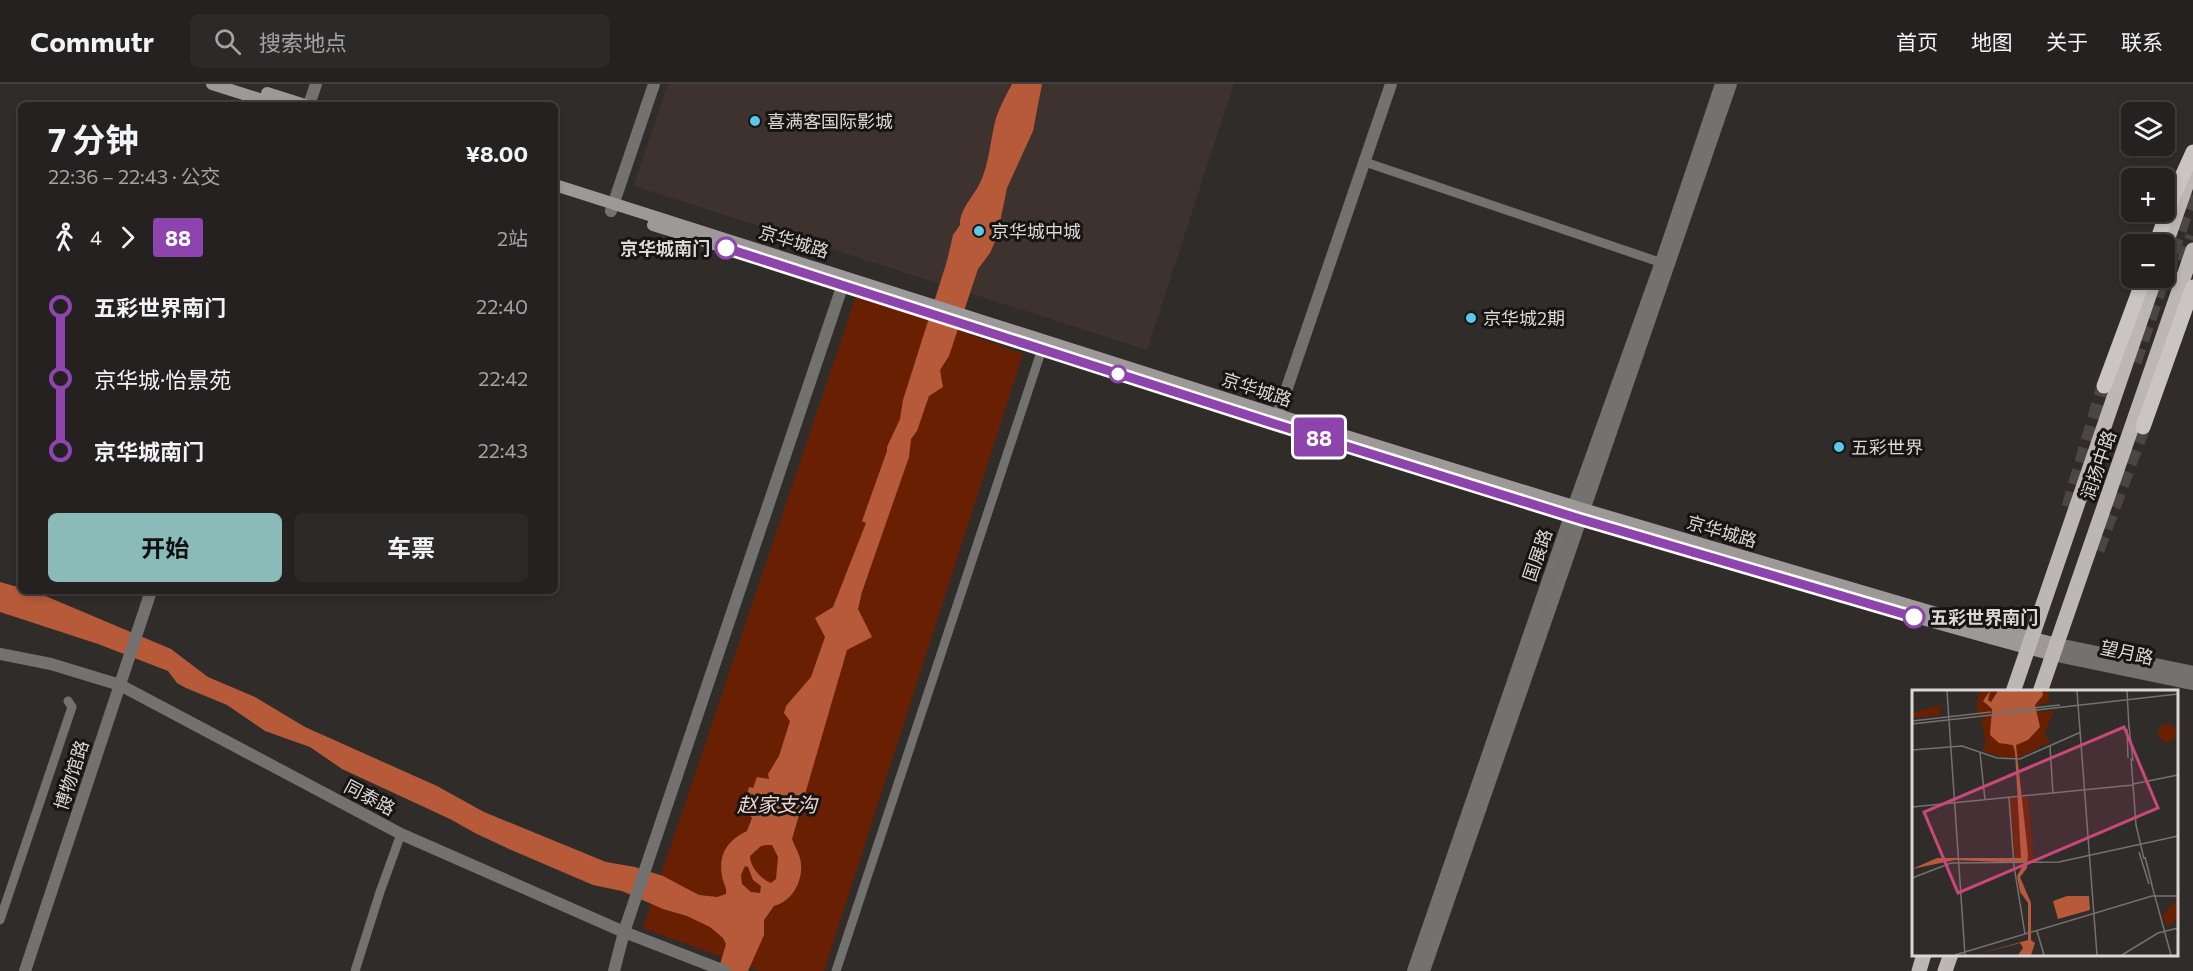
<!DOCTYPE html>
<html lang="zh">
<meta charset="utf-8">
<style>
:root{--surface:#242120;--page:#2c2929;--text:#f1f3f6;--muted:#a3a3a5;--line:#413e3e;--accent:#8bbbb9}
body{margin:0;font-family:Commissioner,"Noto Sans SC",sans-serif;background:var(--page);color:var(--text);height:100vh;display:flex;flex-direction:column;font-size:22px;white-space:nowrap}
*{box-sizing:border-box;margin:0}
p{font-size:20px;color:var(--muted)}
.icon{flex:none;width:33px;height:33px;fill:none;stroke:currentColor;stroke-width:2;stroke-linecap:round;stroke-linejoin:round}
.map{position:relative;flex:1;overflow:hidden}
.side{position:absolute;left:18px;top:18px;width:540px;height:492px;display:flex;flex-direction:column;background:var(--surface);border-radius:9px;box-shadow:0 3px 9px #0003,0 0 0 2px var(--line)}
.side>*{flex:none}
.badge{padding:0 12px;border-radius:4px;font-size:21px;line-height:39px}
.controls{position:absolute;left:2121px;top:18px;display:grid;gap:12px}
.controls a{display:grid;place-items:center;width:54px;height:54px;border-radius:9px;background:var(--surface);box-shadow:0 3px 9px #0003,0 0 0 2px var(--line);font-size:30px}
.map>.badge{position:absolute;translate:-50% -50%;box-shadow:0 0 0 3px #fff}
.legs{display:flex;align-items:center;gap:9px;height:66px;padding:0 30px;font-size:20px}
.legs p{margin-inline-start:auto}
.overview{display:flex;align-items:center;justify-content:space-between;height:102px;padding:0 30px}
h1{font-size:33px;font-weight:700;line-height:45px}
.button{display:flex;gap:12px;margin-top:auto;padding:12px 30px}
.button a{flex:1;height:69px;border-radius:9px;background:var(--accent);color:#111;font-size:24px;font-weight:700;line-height:69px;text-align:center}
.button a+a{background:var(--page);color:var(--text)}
ul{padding:0 30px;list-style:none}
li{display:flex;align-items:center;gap:21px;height:72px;font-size:22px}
li i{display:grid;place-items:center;width:9px;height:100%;margin:0 8px;background:currentColor}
li i::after{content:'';width:15px;height:15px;margin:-8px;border:4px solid;border-radius:50%;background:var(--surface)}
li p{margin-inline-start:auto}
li:first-child i{background:linear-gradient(#0000 50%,currentColor 0)}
li:last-child i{background:linear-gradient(currentColor 50%,#0000 0)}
header{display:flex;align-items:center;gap:36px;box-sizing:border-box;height:84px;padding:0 30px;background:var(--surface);border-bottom:2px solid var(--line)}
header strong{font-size:28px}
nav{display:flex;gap:33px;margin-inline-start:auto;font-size:21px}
.search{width:420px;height:54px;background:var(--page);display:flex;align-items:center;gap:15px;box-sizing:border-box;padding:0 21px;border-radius:9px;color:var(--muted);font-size:22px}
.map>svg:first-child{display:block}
.built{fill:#3d322e}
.green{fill:#692002}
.water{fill:#b65a3a;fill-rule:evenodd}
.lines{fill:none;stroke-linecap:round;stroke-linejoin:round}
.trunk-tunnel{stroke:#4a4644;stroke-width:15;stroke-dasharray:15 8;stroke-linecap:butt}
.minor{stroke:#747271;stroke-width:9}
.tertiary{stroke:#747271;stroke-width:12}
.secondary{stroke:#9d9998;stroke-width:12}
.primary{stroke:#bcb7b6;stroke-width:15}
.trunk{stroke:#cac5c4;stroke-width:15}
.line-1-casing{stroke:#fff;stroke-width:14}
.line-1{stroke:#8e44ad;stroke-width:9}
.poi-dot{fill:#5bc8e6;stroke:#161514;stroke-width:2}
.stop-1-dot{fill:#fff;stroke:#8e44ad;stroke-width:3}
.labels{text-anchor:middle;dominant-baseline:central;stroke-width:6;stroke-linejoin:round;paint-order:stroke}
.poi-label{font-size:18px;fill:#dad8d7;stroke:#161514;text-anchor:start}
.street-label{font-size:18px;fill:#dad8d7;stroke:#161514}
.stop-label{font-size:18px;font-weight:bold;fill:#dad8d7;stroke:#161514;text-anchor:end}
.water-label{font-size:20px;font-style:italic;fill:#efd5cc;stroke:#161514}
.inset-road{fill:none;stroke:#74716f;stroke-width:1.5}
.view{fill:#c8487a;fill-opacity:0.15;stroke:#c8487a;stroke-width:3}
.inset-edge{fill:none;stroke:#dad8d7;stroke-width:3}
</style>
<header>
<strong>Commutr</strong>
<div class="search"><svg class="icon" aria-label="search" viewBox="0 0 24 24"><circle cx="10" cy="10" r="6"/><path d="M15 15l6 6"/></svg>搜索地点</div>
<nav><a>首页</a><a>地图</a><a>关于</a><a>联系</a></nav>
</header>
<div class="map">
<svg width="2193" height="887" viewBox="0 0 2193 887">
<rect width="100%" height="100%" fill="#302c2a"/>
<path class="built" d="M668 0H1234L1147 266 634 102Z"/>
<path class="green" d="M857 209 1023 270 824 887H760L643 844Z"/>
<path class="water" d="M1012 0H1042L1033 47 1007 104 997 153 990 169 978 185 949 272 940 286 943 303 929 312 917 347 911 355 909 373 862 508 858 525 872 553 847 566 792 755C794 761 798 767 800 774 805 793 794 817 774 822L764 836V851L748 887H718L726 860 723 854 710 843 687 832 663 825 622 807 593 801 509 765 475 749 450 735 342 685 310 663 265 647 227 621 186 604 177 599 168 587 98 560 0 528V498L21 504V507L43 511 171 565 208 593 255 613 305 643 437 702 484 728 606 778 635 783 663 792 699 811 717 813 726 810C727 803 723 799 722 792 718 770 728 756 747 747L752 734 744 723 745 715 752 716 754 714 747 711 749 703 753 704 757 693 769 695 768 690 779 672 790 637 784 629 786 622 811 593 825 553 815 534 833 523 866 439 862 437 887 367V363L900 335 903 316 947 177 953 151 960 141C959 126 974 112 980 99 990 77 990 56 996 34 1000 22 1006 11 1012 0ZM767 761H772L778 773 776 795 771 799C761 795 750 783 750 772L761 762ZM745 782 748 783 753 796 761 802 760 809 751 808 742 800 741 791Z"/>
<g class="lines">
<g class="trunk-tunnel">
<path d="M2184 178 2193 152"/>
<path d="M2164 190 2193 106"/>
<path d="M2134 278 2163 194"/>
<path d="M2069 423 2104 302"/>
<path d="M2097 466 2143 343"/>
</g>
<g class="minor">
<path d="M1365 78 1665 180"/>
<path d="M0 836 72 623 68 617"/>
<path d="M355 887 380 808 401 750"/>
<path d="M836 887 1042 265"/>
</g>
<g class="tertiary">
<path d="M309 21 316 0"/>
<path d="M611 127 654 0"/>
<path d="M1275 339 1391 0"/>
<path d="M2057 560 2193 588"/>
<path d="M0 570 51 580 120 601 401 750 624 848 725 887"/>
<path d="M2053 571 2193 600"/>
<path d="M25 887 151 507"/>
<path d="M614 887 624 848 843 200"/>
<path d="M1413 887 1570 432 1661 178 1721 0"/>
<path d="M1424 887C1526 591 1631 297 1731 0"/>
</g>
<g class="secondary">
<path d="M212 0 278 21"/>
<path d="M267 9 305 21"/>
<path d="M555 101 1278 331 1583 425 1943 531 2057 560"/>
<path d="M653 141 900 218"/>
<path d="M919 225C1187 313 1456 398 1726 478 1835 510 1943 542 2053 571"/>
</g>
<g class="primary">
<path d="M2164 165 2193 82"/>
<path d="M2013 608 2155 194"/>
<path d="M2040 608 2193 166"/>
<path d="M1919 887 1924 870"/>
<path d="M1945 887 1951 870"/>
</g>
<g class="trunk">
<path d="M2156 160 2174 110 2193 68"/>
<path d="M2104 302 2144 194"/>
<path d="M2143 343 2193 203"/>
</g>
</g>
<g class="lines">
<g class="line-1-casing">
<path id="line-1" d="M726 164 1275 340 1580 435 1914 533"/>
</g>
<use href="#line-1" class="line-1"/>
</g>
<g class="poi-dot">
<circle cx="755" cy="37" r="6"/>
<circle cx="979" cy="147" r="6"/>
<circle cx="1471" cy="234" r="6"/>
<circle cx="1839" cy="363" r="6"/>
</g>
<g class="stop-1-dot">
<circle cx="726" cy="164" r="10"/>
<circle cx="1118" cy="290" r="8"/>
<circle cx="1914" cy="533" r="10"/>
</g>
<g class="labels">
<g class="poi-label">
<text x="767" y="37">喜满客国际影城</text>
<text x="991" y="147">京华城中城</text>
<text x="1483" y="234">京华城2期</text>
<text x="1851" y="363">五彩世界</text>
</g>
<g class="street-label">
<text transform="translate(794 157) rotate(17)">京华城路</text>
<text transform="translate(1257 305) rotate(18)">京华城路</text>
<text transform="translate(2098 381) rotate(-71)">润扬中路</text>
<text transform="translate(1722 447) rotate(16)">京华城路</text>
<text transform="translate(1537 471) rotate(-71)">国展路</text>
<text transform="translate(2127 568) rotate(12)">望月路</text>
<text transform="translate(71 691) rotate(-72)">博物馆路</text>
<text transform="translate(370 713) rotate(28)">同泰路</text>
</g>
<g class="stop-label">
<text x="710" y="164">京华城南门</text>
<text x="1930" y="533" text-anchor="start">五彩世界南门</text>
</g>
<g class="water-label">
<text x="777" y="720">赵家支沟</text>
</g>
</g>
<g transform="translate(1912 606)">
<rect width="266" height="266" fill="#302c2a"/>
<path d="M30 1 28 25 0 28V23L29 15ZM67 1H136L138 12 126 15V22L142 21 132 45 138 52 108 67 93 68 70 61 74 53 69 29 75 28 64 21ZM246 43a9 9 0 1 1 18 0a9 9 0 1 1-18 0ZM116 107 122 173 103 174 98 108ZM265 210V228L256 237 250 225Z" fill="#692002"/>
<path d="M78 1 76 10 79 12 86 1H130L131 5 123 15 128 37 116 50 104 55 116 164 115 178 108 187 119 213V250L123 253 119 265H106L111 258 108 253 63 265 116 250V213L108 202 105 186 112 173 43 170 0 179 25 168H109L103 62 101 55 87 53 78 45 80 19 71 11ZM155 206H177L178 220 146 229 141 211Z" fill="#b65a3a"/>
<path class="inset-road" d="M35 1 53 265M165 1 185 265M215 1 217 38M91 21 148 15M0 31 79 22M0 34 266 4M217 36 221 71M215 39 216 68M138 56 141 104M0 60 50 56 85 68 108 69 169 42M68 63 73 110M219 68 224 135 232 169M221 94 266 85M97 108 102 176 113 244M0 117 221 95M227 162 237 194M233 167 240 195M0 188 39 173 147 172 266 146M239 192 259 265M125 241 132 265M43 265 240 206H266M210 265 246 243 266 238"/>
<path class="view" d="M212 37 246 118 46 203 12 122Z"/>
<rect width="266" height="266" class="inset-edge"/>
</g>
</svg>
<div class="controls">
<a><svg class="icon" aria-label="layers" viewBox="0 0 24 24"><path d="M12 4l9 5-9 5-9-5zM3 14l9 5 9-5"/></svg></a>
<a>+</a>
<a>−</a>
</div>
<b class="badge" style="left:1319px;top:353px;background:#8e44ad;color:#fff">88</b>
<section class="side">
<div class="overview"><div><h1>7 分钟</h1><p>22:36 – 22:43 · 公交</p></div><b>¥8.00</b></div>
<div class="legs"><svg class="icon" aria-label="walk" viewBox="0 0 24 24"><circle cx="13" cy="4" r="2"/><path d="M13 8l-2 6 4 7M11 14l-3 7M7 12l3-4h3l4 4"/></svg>4<svg class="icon" aria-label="forward" viewBox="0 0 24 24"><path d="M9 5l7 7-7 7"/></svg><b class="badge" style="background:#8e44ad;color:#fff">88</b><p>2站</p></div>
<ul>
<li><i style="color:#8e44ad"></i><b>五彩世界南门</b><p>22:40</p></li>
<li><i style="color:#8e44ad"></i><span>京华城·怡景苑</span><p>22:42</p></li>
<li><i style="color:#8e44ad"></i><b>京华城南门</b><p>22:43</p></li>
</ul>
<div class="button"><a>开始</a><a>车票</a></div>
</section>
</div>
